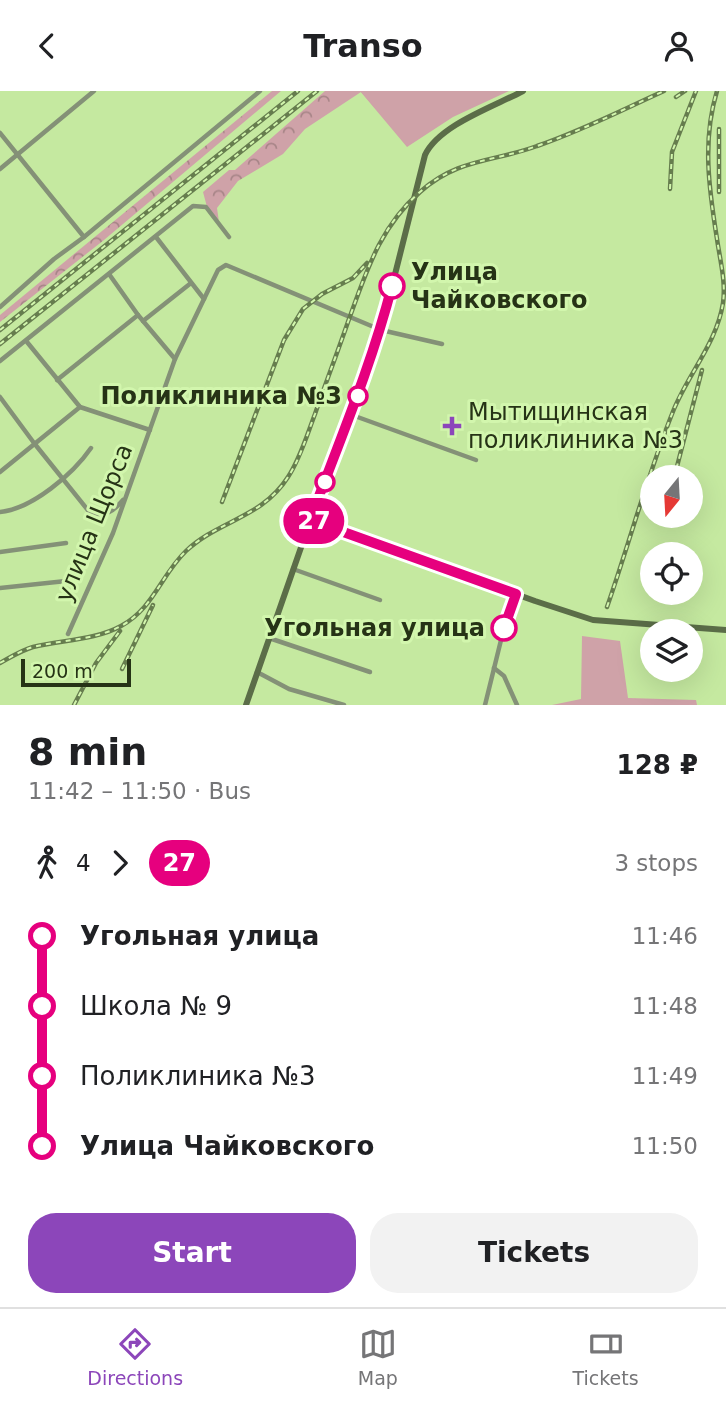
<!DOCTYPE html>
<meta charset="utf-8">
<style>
:root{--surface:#fff;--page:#f2f2f2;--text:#202124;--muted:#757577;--line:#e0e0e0;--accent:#8c46ba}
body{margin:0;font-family:"DejaVu Sans",sans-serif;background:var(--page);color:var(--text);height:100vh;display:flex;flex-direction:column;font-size:26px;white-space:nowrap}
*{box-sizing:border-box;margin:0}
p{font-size:23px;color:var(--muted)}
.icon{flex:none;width:38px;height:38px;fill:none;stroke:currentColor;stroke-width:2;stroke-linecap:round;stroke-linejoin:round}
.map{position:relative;height:614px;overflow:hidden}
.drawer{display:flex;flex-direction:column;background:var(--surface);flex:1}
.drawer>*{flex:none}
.badge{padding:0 14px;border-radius:23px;font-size:24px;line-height:46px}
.needle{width:46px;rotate:198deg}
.tools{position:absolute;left:640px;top:374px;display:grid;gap:14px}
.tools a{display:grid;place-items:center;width:63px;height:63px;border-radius:50%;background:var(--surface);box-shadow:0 7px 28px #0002;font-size:35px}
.scale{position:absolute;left:21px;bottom:18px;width:110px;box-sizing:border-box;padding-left:7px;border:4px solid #263316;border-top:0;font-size:19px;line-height:24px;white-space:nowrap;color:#263316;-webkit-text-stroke:5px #d2f6ad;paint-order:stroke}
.map>.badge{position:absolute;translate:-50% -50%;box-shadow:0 0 0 4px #fff}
.legs{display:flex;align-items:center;gap:10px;height:77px;padding:0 28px;font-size:23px}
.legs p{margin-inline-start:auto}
.headline{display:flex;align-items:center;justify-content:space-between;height:119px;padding:0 28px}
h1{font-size:38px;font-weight:800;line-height:52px}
.cta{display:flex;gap:14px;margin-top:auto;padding:14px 28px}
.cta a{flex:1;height:80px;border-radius:28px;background:var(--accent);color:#fff;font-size:28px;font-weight:800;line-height:80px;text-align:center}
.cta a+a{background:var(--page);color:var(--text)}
ul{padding:0 28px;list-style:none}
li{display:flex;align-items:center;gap:24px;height:70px;font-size:26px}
li i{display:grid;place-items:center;width:10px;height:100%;margin:0 9px;background:currentColor}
li i::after{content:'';width:18px;height:18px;margin:-9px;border:5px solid;border-radius:50%;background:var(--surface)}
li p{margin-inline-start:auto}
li:first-child i{background:linear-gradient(#0000 50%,currentColor 0)}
li:last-child i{background:linear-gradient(currentColor 50%,#0000 0)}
header{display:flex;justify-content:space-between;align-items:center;height:91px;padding:0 28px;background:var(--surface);font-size:32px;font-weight:800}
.tab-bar{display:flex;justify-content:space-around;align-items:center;height:98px;border-top:2px solid var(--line);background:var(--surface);font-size:19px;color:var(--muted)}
.tab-bar a{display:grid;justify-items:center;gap:4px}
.tab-bar .on{color:var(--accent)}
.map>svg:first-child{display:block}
.forest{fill:url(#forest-crowns)}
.garden{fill:#cfa2a8}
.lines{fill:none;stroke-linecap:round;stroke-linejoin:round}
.street{stroke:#849177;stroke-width:4.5}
.secondary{stroke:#5b6d48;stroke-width:6}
.rail-casing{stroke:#667d4e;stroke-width:4.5}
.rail{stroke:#d2f6ad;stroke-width:2;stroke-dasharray:5;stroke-linecap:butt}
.line-1-casing{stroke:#fff;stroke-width:16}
.line-1{stroke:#e6007e;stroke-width:10}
.stop-1-dot{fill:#fff;stroke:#e6007e;stroke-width:3.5}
.poi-dot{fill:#8c46ba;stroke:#d2f6ad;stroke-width:2.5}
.labels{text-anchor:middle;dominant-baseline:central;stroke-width:6;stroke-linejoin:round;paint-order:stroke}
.stop-label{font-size:24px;font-weight:bold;fill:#263316;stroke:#d2f6ad;text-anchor:end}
.poi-label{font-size:24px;fill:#263316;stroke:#d2f6ad;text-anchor:start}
.street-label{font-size:24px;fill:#263316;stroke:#d2f6ad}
</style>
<header><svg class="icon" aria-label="back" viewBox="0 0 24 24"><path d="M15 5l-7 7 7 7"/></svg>Transo<svg class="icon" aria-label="person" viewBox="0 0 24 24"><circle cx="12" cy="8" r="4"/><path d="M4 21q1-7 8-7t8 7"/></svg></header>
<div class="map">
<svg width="726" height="614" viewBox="0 0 726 614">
<defs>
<pattern id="forest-crowns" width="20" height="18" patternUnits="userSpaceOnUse" patternTransform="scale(1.75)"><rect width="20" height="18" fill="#cfa2a8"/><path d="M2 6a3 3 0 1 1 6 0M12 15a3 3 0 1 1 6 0" fill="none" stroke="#a88588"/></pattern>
</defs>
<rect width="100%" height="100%" fill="#c5e9a0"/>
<g class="forest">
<path d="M272 0H281L104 149 0 231V224Z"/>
<path d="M325 0H383L375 17 361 1 305 38 283 63 238 90 217 117 219 131 207 116 203 101 229 79H235Z"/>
</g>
<g class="garden">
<path d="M360 0H509L453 26 407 56Z"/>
<path d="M582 545 620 550 628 607 696 609 697 614H552L581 608Z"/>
</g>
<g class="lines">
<g class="street">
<path d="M0 42 84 146"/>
<path d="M0 78 94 0"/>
<path d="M156 146 204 208"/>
<path d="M109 183 138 224 175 268"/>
<path d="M0 216 54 168 84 146 260 0"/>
<path d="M143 230 191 192"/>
<path d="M27 251 80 316 150 339"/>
<path d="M0 270 193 115 206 116 229 146"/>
<path d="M57 289 138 224"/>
<path d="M0 306 34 352 91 423C107 424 113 421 123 409"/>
<path d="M352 324 476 369"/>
<path d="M0 381 80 316"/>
<path d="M0 421C32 418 73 383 91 357"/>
<path d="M0 461 66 452"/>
<path d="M293 478 380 509"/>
<path d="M0 497 66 490"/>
<path d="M68 543 113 442 175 268 218 179 226 174 381 239 442 253"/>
<path d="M269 547 370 581"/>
<path d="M494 577 504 585 517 614"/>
<path d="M257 581 289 598 344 614"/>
<path d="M485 614 503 541 516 503"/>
</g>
<g class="secondary">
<path d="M310 429 535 510 593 529 726 539"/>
<path d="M246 614 305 445 352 324 381 239 425 64C439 34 495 15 523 0"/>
</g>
<g class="rail-casing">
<g id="rail">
<path d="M676 6 685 0"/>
<path d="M719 38V101"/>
<path d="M670 98 672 61 696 0"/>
<path d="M0 239 298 0"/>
<path d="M0 253 317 0"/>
<path d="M674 387 702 279"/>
<path d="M222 411 284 249 303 218 322 203 353 187 367 172"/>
<path d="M661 426V425"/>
<path d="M607 516C630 450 648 382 674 318 689 282 717 251 723 212 726 191 720 169 717 148 709 98 702 49 717 0"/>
<path d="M0 572C11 566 22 559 33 556 61 549 96 549 121 535 153 518 161 484 186 460 219 429 262 427 288 386 300 368 307 344 315 323 326 291 338 260 349 228 367 179 380 136 420 101 458 67 494 71 537 55 581 40 622 19 664 0"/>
<path d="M122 578 153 514"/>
<path d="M74 614 96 572 120 540"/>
</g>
</g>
<use href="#rail" class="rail"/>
</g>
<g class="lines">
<g class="line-1-casing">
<path id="line-1" d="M392 195C371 276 339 351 310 429L516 503 504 537"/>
</g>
<use href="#line-1" class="line-1"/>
</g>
<g class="stop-1-dot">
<circle cx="392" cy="195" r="12"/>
<circle cx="358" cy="305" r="9"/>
<circle cx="325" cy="391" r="9"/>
<circle cx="504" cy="537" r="12"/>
</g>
<path class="poi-dot" d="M448.5 324.5h7v7h7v7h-7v7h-7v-7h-7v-7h7z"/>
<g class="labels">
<g class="stop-label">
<text x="411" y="181" text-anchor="start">Улица<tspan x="411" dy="28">Чайковского</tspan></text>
<text x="342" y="305">Поликлиника №3</text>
<text x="485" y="537">Угольная улица</text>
</g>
<g class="poi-label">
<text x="468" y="321">Мытищинская<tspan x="468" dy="28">поликлиника №3</tspan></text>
</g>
<g class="street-label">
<text transform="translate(94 432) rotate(-68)">улица Щорса</text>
</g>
</g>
</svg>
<div class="tools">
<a><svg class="needle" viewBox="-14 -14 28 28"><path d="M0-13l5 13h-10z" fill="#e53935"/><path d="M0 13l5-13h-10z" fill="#757577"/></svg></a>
<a><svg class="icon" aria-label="locate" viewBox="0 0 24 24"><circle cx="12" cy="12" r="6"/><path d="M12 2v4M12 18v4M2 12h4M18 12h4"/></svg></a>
<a><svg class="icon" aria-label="layers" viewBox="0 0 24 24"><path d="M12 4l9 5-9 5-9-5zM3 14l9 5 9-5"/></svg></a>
</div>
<div class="scale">200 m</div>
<b class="badge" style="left:314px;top:430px;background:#e6007e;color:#fff">27</b>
</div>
<section class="drawer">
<div class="headline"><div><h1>8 min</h1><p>11:42 – 11:50 · Bus</p></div><b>128 ₽</b></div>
<div class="legs"><svg class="icon" aria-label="walk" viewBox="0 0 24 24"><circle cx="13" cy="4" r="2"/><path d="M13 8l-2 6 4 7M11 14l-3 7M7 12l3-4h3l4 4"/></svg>4<svg class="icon" aria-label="forward" viewBox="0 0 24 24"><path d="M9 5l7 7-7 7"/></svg><b class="badge" style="background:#e6007e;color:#fff">27</b><p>3 stops</p></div>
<ul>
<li><i style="color:#e6007e"></i><b>Угольная улица</b><p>11:46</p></li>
<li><i style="color:#e6007e"></i><span>Школа № 9</span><p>11:48</p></li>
<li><i style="color:#e6007e"></i><span>Поликлиника №3</span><p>11:49</p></li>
<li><i style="color:#e6007e"></i><b>Улица Чайковского</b><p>11:50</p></li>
</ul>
<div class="cta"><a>Start</a><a>Tickets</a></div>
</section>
<nav class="tab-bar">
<a class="on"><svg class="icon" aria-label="directions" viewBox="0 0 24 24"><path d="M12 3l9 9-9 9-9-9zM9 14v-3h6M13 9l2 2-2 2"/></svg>Directions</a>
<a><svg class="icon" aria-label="map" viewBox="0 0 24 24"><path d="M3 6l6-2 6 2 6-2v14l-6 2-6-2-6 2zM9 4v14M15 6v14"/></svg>Map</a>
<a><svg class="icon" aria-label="tickets" viewBox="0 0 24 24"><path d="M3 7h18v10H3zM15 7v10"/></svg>Tickets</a>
</nav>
